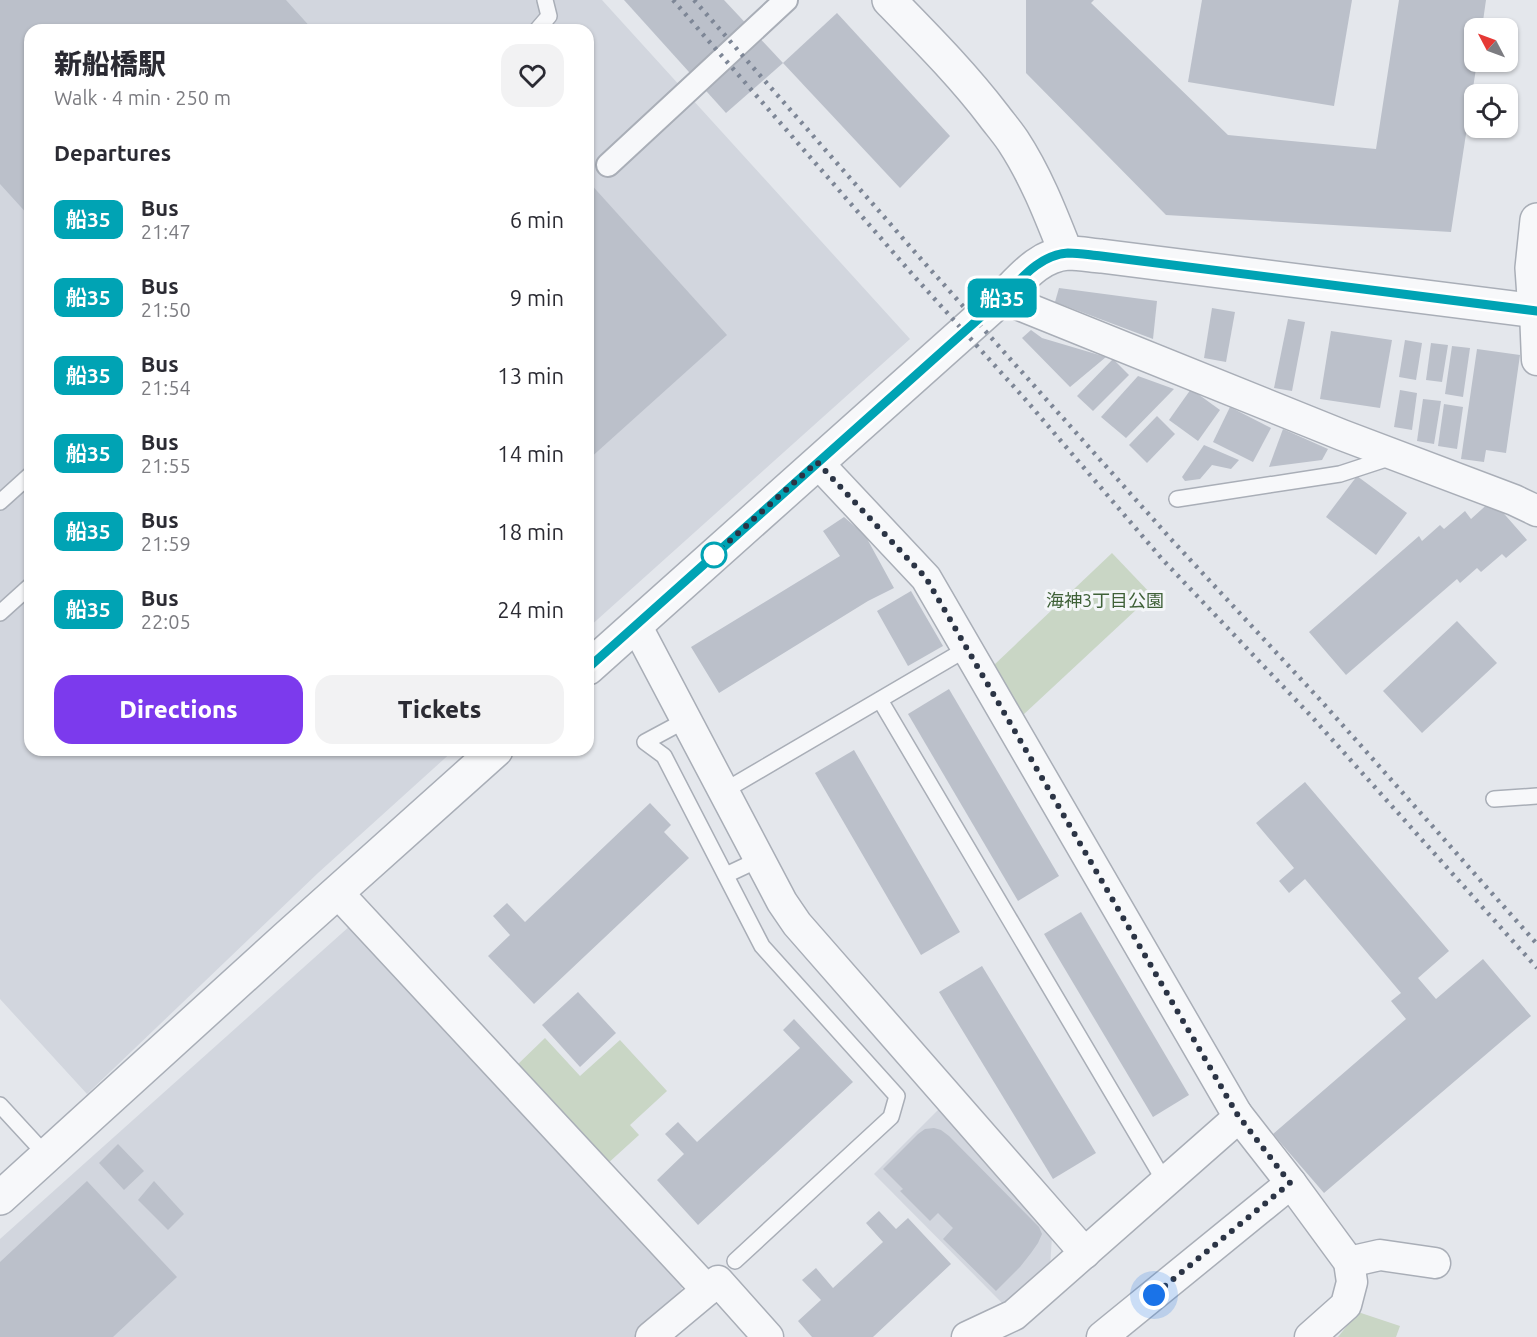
<!DOCTYPE html>
<meta charset="utf-8">
<style>
:root{--surface:#fff;--page:#f2f2f3;--text:#2b2b33;--muted:#7c7c81;--accent:#7c3aed}
body{margin:0;font-family:Ubuntu,"Noto Sans JP",sans-serif;background:var(--page);color:var(--text);height:100vh;display:flex;flex-direction:column;font-size:22px;white-space:nowrap}
*{box-sizing:border-box;margin:0}
p{font-size:20px;color:var(--muted)}
.icon{flex:none;width:33px;height:33px;fill:none;stroke:currentColor;stroke-width:2;stroke-linecap:round;stroke-linejoin:round}
.map{position:relative;flex:1;overflow:hidden}
.drawer{position:absolute;left:24px;top:24px;width:570px;height:732px;display:flex;flex-direction:column;background:var(--surface);border-radius:18px;box-shadow:0 2px 4px #0004}
.drawer>*{flex:none}
.badge{padding:0 12px;border-radius:9px;font-size:21px;line-height:39px}
.needle{width:39px;rotate:311deg}
.fabs{position:absolute;left:1464px;top:18px;display:grid;gap:12px}
.fabs a{display:grid;place-items:center;width:54px;height:54px;border-radius:12px;background:var(--surface);box-shadow:0 2px 4px #0004;font-size:30px}
.you{position:absolute;width:30px;height:30px;margin:-15px;border:4px solid #fff;border-radius:50%;background:#1a73e8;box-shadow:0 0 0 9px #1a73e833}
.map>.badge{position:absolute;translate:-50% -50%;box-shadow:0 0 0 3px #fff}
h2{padding:0 30px;font-size:22px;line-height:54px}
.round{display:grid;place-items:center;flex:none;width:63px;height:63px;border-radius:18px;background:var(--page)}
.overview{display:flex;align-items:center;justify-content:space-between;height:102px;padding:0 30px}
h1{font-size:28px;font-weight:800;line-height:45px}
.action{display:flex;gap:12px;margin-top:auto;padding:12px 30px}
.action a{flex:1;height:69px;border-radius:18px;background:var(--accent);color:#fff;font-size:24px;font-weight:800;line-height:69px;text-align:center}
.action a+a{background:var(--page);color:var(--text)}
ul{padding:0;list-style:none}
li{display:flex;align-items:center;gap:18px;height:78px;padding:0 30px}
li div{flex:1}
li b{display:block;font-size:22px}
li em{font-style:normal}
li .badge{min-width:66px;font-weight:700;text-align:center}
.map>svg:first-child{display:block}
.built{fill:#d2d6de}
.green{fill:#c9d6c5}
.building{fill:#bbc0ca}
.lines{fill:none;stroke-linecap:round;stroke-linejoin:round}
.service-casing{stroke:#a9aeb7;stroke-width:18}
.pedestrian-casing{stroke:#a9aeb7;stroke-width:26}
.minor-casing{stroke:#a9aeb7;stroke-width:33}
.tertiary-casing{stroke:#a9aeb7;stroke-width:36}
.service{stroke:#f7f8fa;stroke-width:15}
.pedestrian{stroke:#f7f8fa;stroke-width:22}
.minor{stroke:#f7f8fa;stroke-width:30}
.tertiary{stroke:#f7f8fa;stroke-width:33}
.rail{stroke:#7d8696;stroke-width:4.5;stroke-dasharray:3 6;stroke-linecap:butt}
.line-casing{stroke:#fff;stroke-width:14}
.line{stroke:#00a3b4;stroke-width:9}
.walk{stroke:#2b3445;stroke-width:6;stroke-dasharray:0 10.8}
.stop-dot{fill:#fff;stroke:#00a3b4;stroke-width:3}
.labels{text-anchor:middle;dominant-baseline:central;stroke-width:6;stroke-linejoin:round;paint-order:stroke}
.park-label{font-size:18px;fill:#3f6138;stroke:#f4f6f9}
</style>
<div class="map">
<svg width="1537" height="1337" viewBox="0 0 1537 1337">
<rect width="100%" height="100%" fill="#e4e7ec"/>
<g class="built">
<path d="M0 0H602L910 339 588 628V30H30V750H454L318 873 87 1094 0 999Z"/>
<path d="M351 925 683 1279 680 1301 637 1337H0V1239Z"/>
<path d="M939 1109 1052 1236 1050 1268 1005 1306 874 1174Z"/>
</g>
<g class="green">
<path d="M1112 553 1152 595 1023 715 994 665Z"/>
<path d="M545 1038 580 1076 620 1040 667 1091 630 1125 639 1135 606 1165 515 1067Z"/>
<path d="M1358 1312 1400 1326 1396 1337H1338Z"/>
</g>
<g class="building">
<path d="M0 0H286L313 30H30V217L0 184Z"/>
<path d="M624 0H724L783 63 726 113Z"/>
<path d="M1026 0H1094L1091 3 1228 135 1376 149 1399 0H1486L1482 28H1474V62H1477L1451 232 1166 215 1026 73Z"/>
<path d="M1202 0H1352L1334 106 1188 82Z"/>
<path d="M837 13 950 136 900 188 783 63Z"/>
<path d="M588 181 727 335 588 460Z"/>
<path d="M1059 288 1157 301 1153 339 1055 302Z"/>
<path d="M1212 308 1235 312 1226 362 1204 358Z"/>
<path d="M1288 319 1305 322 1292 391 1274 388Z"/>
<path d="M1031 330 1042 338 1106 357 1070 387 1022 338Z"/>
<path d="M1331 331 1392 340 1380 408 1320 399Z"/>
<path d="M1405 340 1422 343 1416 380 1399 377Z"/>
<path d="M1431 343 1448 345 1442 382 1426 380Z"/>
<path d="M1452 346 1470 348 1463 397 1445 394Z"/>
<path d="M1477 349 1520 355 1506 453 1486 450 1484 462 1461 459Z"/>
<path d="M1113 359 1129 375 1093 411 1077 396Z"/>
<path d="M1138 376 1174 389 1126 438 1101 417Z"/>
<path d="M1191 389 1220 410 1198 441 1169 420Z"/>
<path d="M1400 390 1417 393 1412 430 1394 427Z"/>
<path d="M1423 399 1441 401 1434 444 1417 441Z"/>
<path d="M1444 404 1463 407 1457 449 1438 446Z"/>
<path d="M1230 407 1271 428 1253 462 1213 442Z"/>
<path d="M1157 416 1175 434 1147 463 1129 445Z"/>
<path d="M1283 429 1328 449 1322 460 1269 467Z"/>
<path d="M1204 445 1239 460 1231 469 1212 465 1200 479 1185 481 1182 477Z"/>
<path d="M1357 476 1407 513 1376 555 1326 517Z"/>
<path d="M1492 500 1527 540 1506 558 1502 554 1481 572 1477 568 1460 583 1457 579 1346 675 1309 632 1419 536 1422 541 1440 525 1444 529 1465 511 1471 519Z"/>
<path d="M844 517 865 535 894 588 868 601 719 693 691 647 840 556 823 531Z"/>
<path d="M911 591 943 646 908 666 877 611Z"/>
<path d="M1457 621 1497 663 1422 733 1383 691Z"/>
<path d="M949 689 1059 876 1018 901 908 714Z"/>
<path d="M854 750 960 932 921 955 815 773Z"/>
<path d="M1305 782 1449 951 1418 978 1436 999 1483 959 1531 1016 1324 1193 1273 1134 1406 1019 1391 1001 1401 993 1305 879 1289 893 1279 881 1294 868 1256 823Z"/>
<path d="M650 803 671 825 664 832 689 858 534 1004 488 956 510 935 493 916 507 903 525 922Z"/>
<path d="M1081 912 1189 1095 1153 1117 1044 934Z"/>
<path d="M982 966 1096 1153 1053 1179 939 992Z"/>
<path d="M578 992 616 1033 580 1067 542 1025Z"/>
<path d="M794 1019 853 1082 698 1225 657 1180 684 1154 665 1134 678 1122 697 1142 800 1048 783 1030Z"/>
<path d="M934 1128 941 1130 949 1136 1039 1227 1042 1234 1038 1243 1031 1253 1020 1267 996 1291 943 1239 953 1228 938 1213 930 1221 900 1191 903 1189 883 1169 918 1134 925 1129Z"/>
<path d="M118 1144 144 1171 124 1190 99 1163Z"/>
<path d="M87 1181 177 1277 113 1337H0V1262Z"/>
<path d="M154 1181 184 1214 168 1230 138 1200Z"/>
<path d="M879 1211 896 1229 908 1218 951 1264 873 1337H812L798 1321 821 1300 802 1280 816 1268 833 1288 883 1242 866 1223Z"/>
</g>
<g class="lines">
<g class="service-casing">
<g id="service">
<path d="M537 30 549 16 545 0"/>
<path d="M1177 499 1340 474 1392 457"/>
<path d="M0 502 30 475"/>
<path d="M0 613 30 586"/>
<path d="M880 700 1165 1182"/>
<path d="M686 720 645 742 664 756 762 946 897 1096 891 1117 735 1261"/>
<path d="M724 791 968 648"/>
<path d="M1494 799 1537 796"/>
<path d="M726 875 760 859"/>
<path d="M0 1105 47 1156"/>
</g>
</g>
<g class="pedestrian-casing">
<path id="pedestrian" d="M608 165 786 0"/>
</g>
<g class="minor-casing">
<g id="minor">
<path d="M1002 298 1342 435 1514 500 1537 511"/>
<path d="M1535 311 1537 360"/>
<path d="M817 462 926 578 1237 1114 1231 1124 1014 1315 967 1337"/>
<path d="M636 625 782 902 797 924 1085 1253"/>
<path d="M337 892 707 1290"/>
<path d="M1237 1114 1291 1183 1349 1262 1352 1282 1346 1305 1310 1337"/>
<path d="M1349 1262 1380 1255 1435 1263"/>
<path d="M651 1337 718 1281 768 1337"/>
<path d="M1102 1337 1291 1183"/>
</g>
</g>
<g class="tertiary-casing">
<g id="tertiary">
<path d="M889 0C925 37 962 74 994 116 1000 124 1007 132 1013 141 1036 176 1051 215 1066 253"/>
<path d="M1535 311 1532 268 1537 220"/>
<path d="M588 668 1002 298C1021 279 1039 255 1068 253 1079 253 1090 255 1101 256L1537 311"/>
<path d="M0 1198 286 938 496 750"/>
</g>
</g>
<use href="#service" class="service"/>
<use href="#pedestrian" class="pedestrian"/>
<use href="#minor" class="minor"/>
<use href="#tertiary" class="tertiary"/>
<g class="rail">
<path d="M673 0 913 275 1025 399 1162 559 1312 717 1537 968"/>
<path d="M694 0 921 259 1170 538 1323 703 1537 944"/>
</g>
</g>
<g class="lines">
<g class="line-casing">
<path id="line" d="M588 668 1002 298C1021 279 1039 255 1068 253 1079 253 1090 255 1101 256L1537 311"/>
</g>
<use href="#line" class="line"/>
<path class="walk" d="M714 555 817 462 926 578 1237 1114 1290 1183 1154 1295"/>
</g>
<circle class="stop-dot" cx="714" cy="555" r="12"/>
<g class="labels">
<g class="park-label">
<text x="1105" y="600">海神3丁目公園</text>
</g>
</g>
</svg>
<div class="fabs">
<a><svg class="needle" viewBox="-14 -14 28 28"><path d="M0-13l5 13h-10z" fill="#e53935"/><path d="M0 13l5-13h-10z" fill="#7c7c81"/></svg></a>
<a><svg class="icon" aria-label="locate" viewBox="0 0 24 24"><circle cx="12" cy="12" r="6"/><path d="M12 2v4M12 18v4M2 12h4M18 12h4"/></svg></a>
</div>
<div class="you" style="left:1154px;top:1295px"></div>
<b class="badge" style="left:1002px;top:298px;background:#00a3b4;color:#fff">船35</b>
<section class="drawer">
<div class="overview"><div><h1>新船橋駅</h1><p>Walk · 4 min · 250 m</p></div><a class="round"><svg class="icon" aria-label="heart" viewBox="0 0 24 24"><path d="M12 20l-8-8c-3-5 5-10 8-4 3-6 11-1 8 4z"/></svg></a></div>
<h2>Departures</h2>
<ul>
<li><span class="badge" style="background:#00a3b4;color:#fff">船35</span><div><b>Bus</b><p>21:47</p></div><em>6 min</em></li>
<li><span class="badge" style="background:#00a3b4;color:#fff">船35</span><div><b>Bus</b><p>21:50</p></div><em>9 min</em></li>
<li><span class="badge" style="background:#00a3b4;color:#fff">船35</span><div><b>Bus</b><p>21:54</p></div><em>13 min</em></li>
<li><span class="badge" style="background:#00a3b4;color:#fff">船35</span><div><b>Bus</b><p>21:55</p></div><em>14 min</em></li>
<li><span class="badge" style="background:#00a3b4;color:#fff">船35</span><div><b>Bus</b><p>21:59</p></div><em>18 min</em></li>
<li><span class="badge" style="background:#00a3b4;color:#fff">船35</span><div><b>Bus</b><p>22:05</p></div><em>24 min</em></li>
</ul>
<div class="action"><a>Directions</a><a>Tickets</a></div>
</section>
</div>
